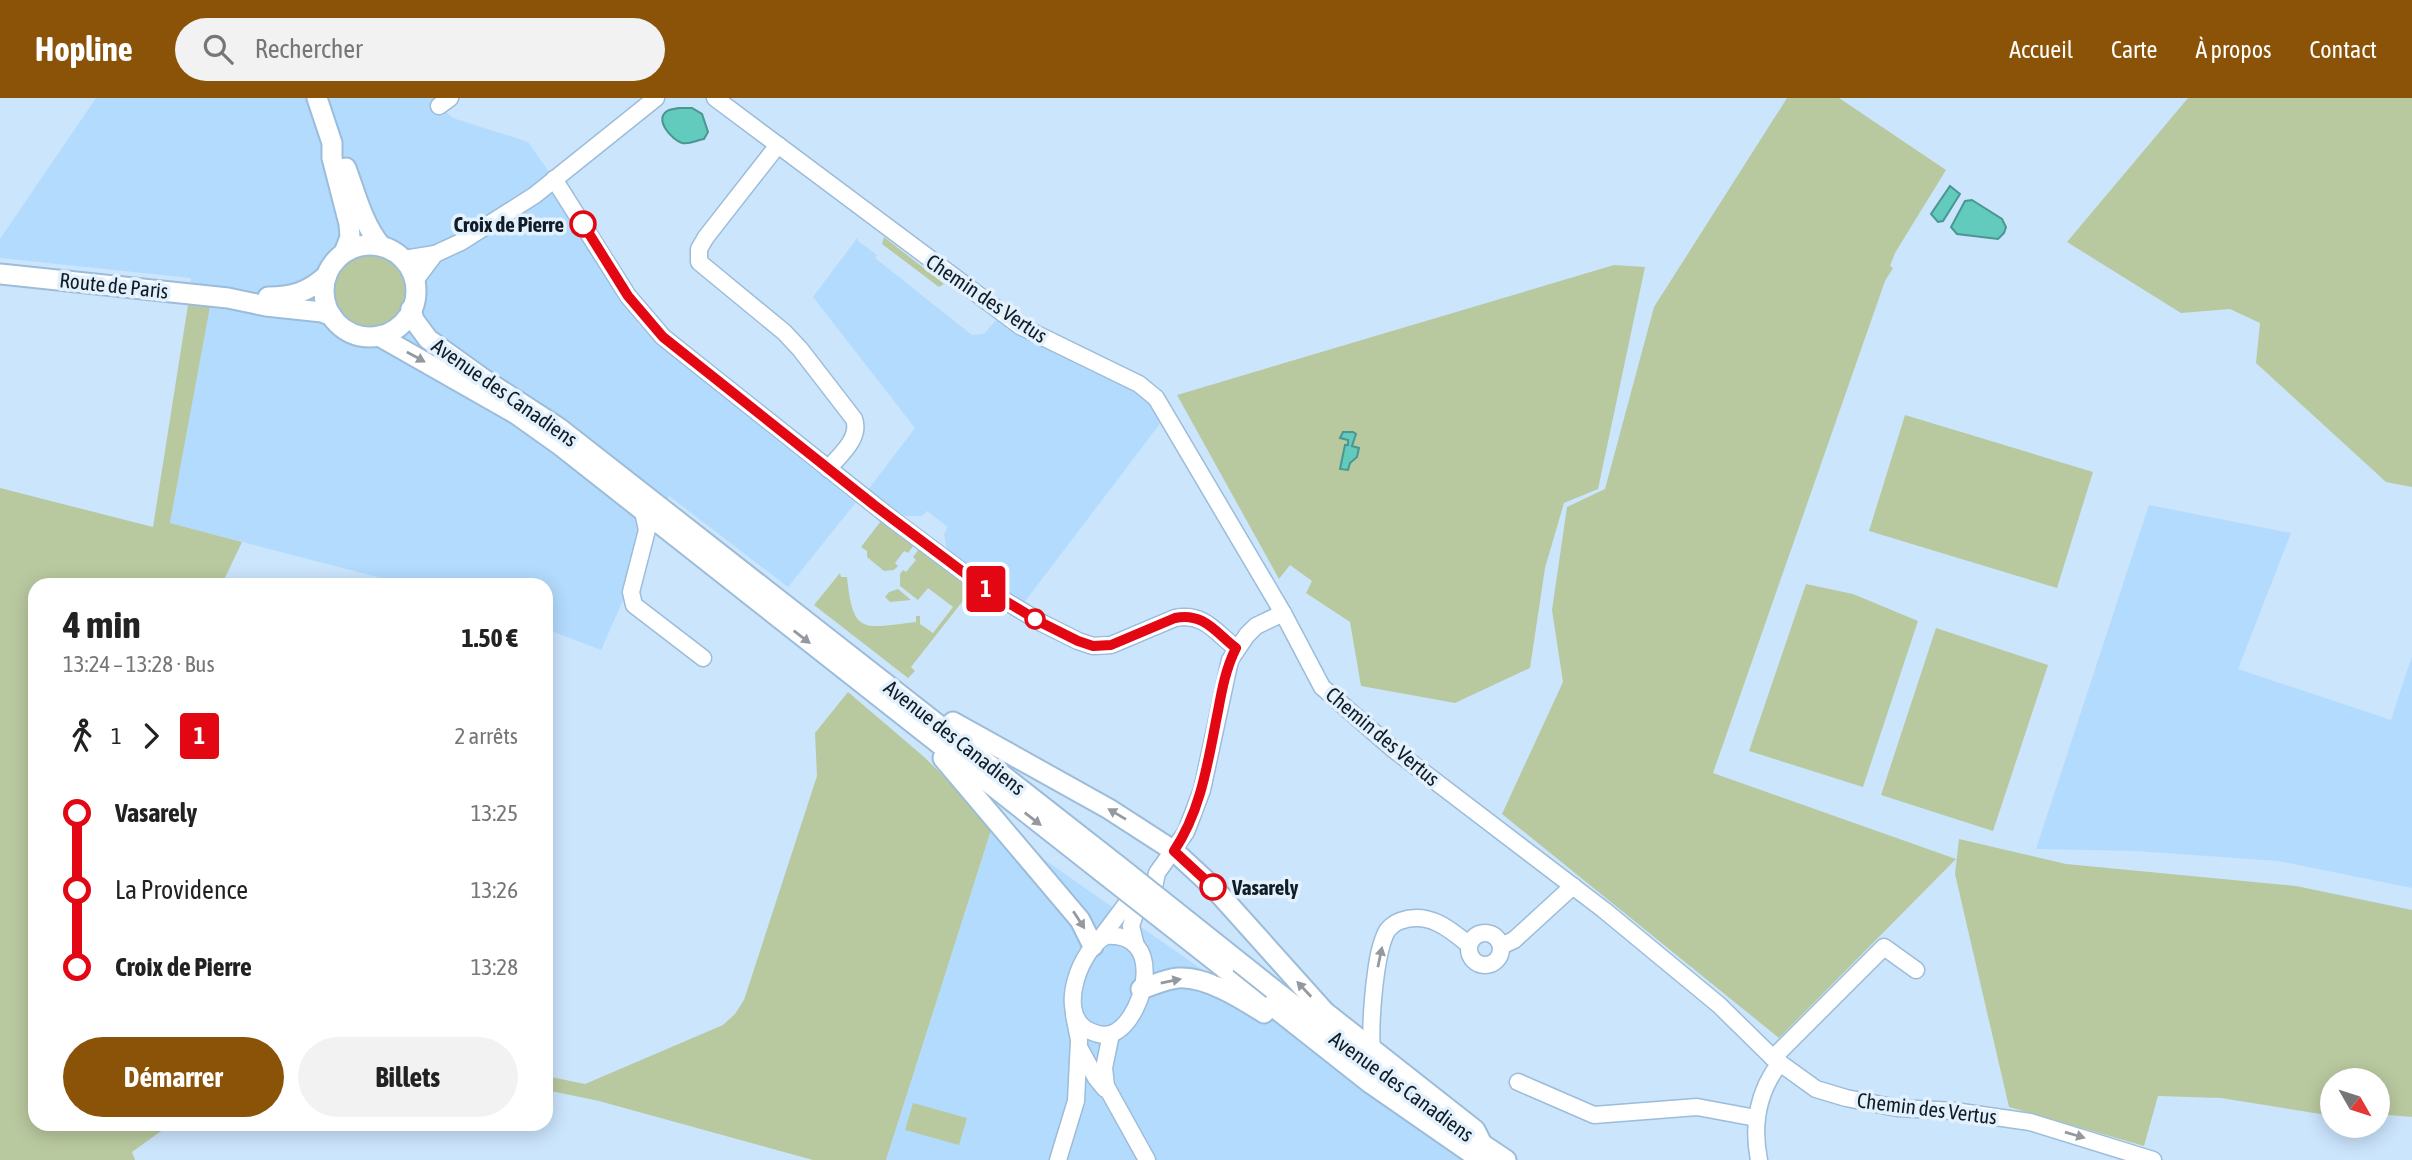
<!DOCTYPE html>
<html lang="fr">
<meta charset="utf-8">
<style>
:root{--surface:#fff;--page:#f2f2f2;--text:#222;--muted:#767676;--accent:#8b5308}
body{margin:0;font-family:"Asap Condensed",sans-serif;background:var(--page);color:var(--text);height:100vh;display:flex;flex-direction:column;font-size:26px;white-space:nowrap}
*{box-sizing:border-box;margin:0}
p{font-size:23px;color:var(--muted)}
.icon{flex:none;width:38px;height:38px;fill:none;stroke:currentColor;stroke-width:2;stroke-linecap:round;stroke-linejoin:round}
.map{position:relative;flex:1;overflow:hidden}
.drawer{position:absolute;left:28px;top:480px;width:525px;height:553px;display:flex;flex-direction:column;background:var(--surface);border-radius:21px;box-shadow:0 4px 18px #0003}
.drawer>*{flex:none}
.badge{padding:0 14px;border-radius:5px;font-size:24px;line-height:46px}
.needle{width:46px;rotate:129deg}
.buttons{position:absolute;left:2320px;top:970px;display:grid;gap:14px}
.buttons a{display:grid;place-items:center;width:70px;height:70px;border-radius:50%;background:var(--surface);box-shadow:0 4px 18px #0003;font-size:35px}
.map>.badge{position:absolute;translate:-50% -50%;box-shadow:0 0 0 4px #fff}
.legs{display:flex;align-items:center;gap:10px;height:77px;padding:0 35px;font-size:23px}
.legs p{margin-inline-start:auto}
.headline{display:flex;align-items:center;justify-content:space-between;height:119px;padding:0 35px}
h1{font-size:38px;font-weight:700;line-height:52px}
.cta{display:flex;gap:14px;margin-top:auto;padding:14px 35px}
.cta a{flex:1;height:80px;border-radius:42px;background:var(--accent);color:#fff;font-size:28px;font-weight:700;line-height:80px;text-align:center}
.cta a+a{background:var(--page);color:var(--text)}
ul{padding:0 35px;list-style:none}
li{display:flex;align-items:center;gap:24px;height:77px;font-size:26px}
li i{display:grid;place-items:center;width:10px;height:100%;margin:0 9px;background:currentColor}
li i::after{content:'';width:18px;height:18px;margin:-9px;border:5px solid;border-radius:50%;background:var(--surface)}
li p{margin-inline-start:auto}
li:first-child i{background:linear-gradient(#0000 50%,currentColor 0)}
li:last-child i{background:linear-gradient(currentColor 50%,#0000 0)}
header{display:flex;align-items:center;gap:42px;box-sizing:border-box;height:98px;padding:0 35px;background:var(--accent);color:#fff}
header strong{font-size:33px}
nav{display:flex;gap:38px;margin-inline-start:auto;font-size:24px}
.search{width:490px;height:63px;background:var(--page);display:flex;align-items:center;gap:18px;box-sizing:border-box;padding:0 24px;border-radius:38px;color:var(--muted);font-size:26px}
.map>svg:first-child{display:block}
.built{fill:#b3dbfe}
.green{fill:#b9c99f}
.water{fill:#63cabe;stroke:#4a9691;stroke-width:2}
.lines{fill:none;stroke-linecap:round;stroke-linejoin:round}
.minor-casing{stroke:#9cbcd9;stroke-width:19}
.major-casing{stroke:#9cbcd9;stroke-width:23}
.minor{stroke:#fff;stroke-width:16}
.major{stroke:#fff;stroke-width:19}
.major-bridge-casing{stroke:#9cbcd9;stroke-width:23;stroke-linecap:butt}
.major-bridge{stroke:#fff;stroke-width:19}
.oneway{fill:#93999e}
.line-1-casing{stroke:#fff;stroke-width:16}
.line-1{stroke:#e30613;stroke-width:10}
.stop-1-dot{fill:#fff;stroke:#e30613;stroke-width:3.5}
.labels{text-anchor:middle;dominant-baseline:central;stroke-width:7;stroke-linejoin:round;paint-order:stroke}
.stop-label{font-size:21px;font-weight:bold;fill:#101c27;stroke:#e3f1fd;text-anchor:end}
.street-label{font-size:21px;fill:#101c27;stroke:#e3f1fd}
</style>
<header>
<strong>Hopline</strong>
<div class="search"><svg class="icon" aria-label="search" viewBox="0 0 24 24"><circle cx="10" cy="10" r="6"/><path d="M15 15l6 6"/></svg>Rechercher</div>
<nav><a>Accueil</a><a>Carte</a><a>À propos</a><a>Contact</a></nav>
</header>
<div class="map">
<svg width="2412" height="1062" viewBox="0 0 2412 1062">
<rect width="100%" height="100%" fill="#cbe5fd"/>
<g class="built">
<path d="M96 0H447L439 8 453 20 528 44 554 81 639 227 729 303 857 403 788 489 669 398 601 552 546 531V486H404L170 425 210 209 188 207 191 180 0 160V141Z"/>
<path d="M858 139V143L877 157 875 160 972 237 984 236 996 222 1008 230 1136 294 1147 301 1162 323 1023 506 947 452 944 436 948 429 927 413 922 418H903L868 392 915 330 813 199Z"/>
<path d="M2149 407 2291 435 2238 571 2391 622 2412 558V790L2278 763 2137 753 2036 751Z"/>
<path d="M993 726 1476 1062H886Z"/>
</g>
<g class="green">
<path d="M1787 0H1839L1946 72 1895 155 1890 168 1893 170 1885 183 1713 675 1956 761 1779 940 1502 716 1563 584 1552 512 1567 409 1605 391 1654 209Z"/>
<path d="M2188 0H2412V389L2386 384 2256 265 2260 225 2230 211 2181 215 2067 144Z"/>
<path d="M884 139 944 186 939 189 882 146Z"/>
<circle cx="369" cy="193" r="39"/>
<path d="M1614 167 1645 169 1598 391 1564 405 1545 470 1530 570 1455 605 1361 588 1350 524 1306 495 1312 483 1290 467 1279 481 1177 297Z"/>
<path d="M188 207 210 209 170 425 242 444 222 486H35V1026H171L132 1054 135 1062H0V390L153 429Z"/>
<path d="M1905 317 2093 374 2057 490 1869 433Z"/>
<path d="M881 423 914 447 908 455 904 453 895 465 898 468 894 472 884 473 867 459V453L861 449Z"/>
<path d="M919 451 973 490 911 569 915 573 908 580 814 507 840 475 841 479H847C853 538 863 530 916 524V518H920V526L933 535 953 509 928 490 918 502 900 488V476L903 472 906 474 916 462 913 459Z"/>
<path d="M1806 486 1853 496 1918 523 1863 689 1749 653Z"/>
<path d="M898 491 911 502 890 504 885 499 889 494Z"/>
<path d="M1936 530 2048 567 1993 733 1881 697Z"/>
<path d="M848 594 923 658 993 726 886 1062H813L599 1003 546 992V978L585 986 723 927 735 916 744 902 817 678 815 635Z"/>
<path d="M1959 741 2066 766 2296 788 2412 812V1019L2378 1016V982H2333V1018L2221 1000 2158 998 2144 1048 2009 1009 1955 776Z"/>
<path d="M913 1005 967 1020 959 1047 905 1032Z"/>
</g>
<g class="water">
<path d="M679 10H692L702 16 708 34 704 41C696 42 690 47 682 45 672 42 654 22 667 13 670 11 675 11 679 10Z"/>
<path d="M1950 88 1960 96 1943 123 1938 124 1931 116Z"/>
<path d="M1972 102 2002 121 2006 129 2004 135 1998 141 1957 136 1951 129 1965 103Z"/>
<path d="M1343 334H1353L1356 336 1352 348 1359 350 1357 359 1350 365 1348 372 1340 371 1345 347H1348V342L1340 340Z"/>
</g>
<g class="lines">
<g class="minor-casing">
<g id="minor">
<path d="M715 0 1020 228 1139 286 1156 300 1283 515 1322 589 1393 651 1604 812 1719 907 1773 960 1816 991 1846 1000 1897 1010 1954 1013 2030 1024 2153 1062"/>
<path d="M439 8 450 0"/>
<path d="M778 47 706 139 699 151V164L784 234 800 251 854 321C861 340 840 357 828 371"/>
<path d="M554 81 628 198 663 239 892 421 987 492 1042 525 1078 543 1093 548 1111 547 1175 520C1204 514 1216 535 1236 550"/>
<path d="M404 161 435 156 461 144 535 97 656 0"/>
<path d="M414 184 435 156"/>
<path d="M643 414 647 432 631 494 634 507 703 560"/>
<circle cx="1485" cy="851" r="16"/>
<path d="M1106 838C1166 834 1145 915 1117 933 1107 940 1095 936 1086 931 1057 913 1081 850 1106 838Z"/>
<path d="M1100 841 1139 789"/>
<path d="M1135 844 1131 828 1135 816 1154 789 1157 775 1186 734 1202 692 1230 562 1247 537 1256 528 1283 515"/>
<path d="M1501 848 1514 842 1573 788"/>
<path d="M1111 936 1104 970 1106 988 1147 1062"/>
<path d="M1079 949 1096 980 1105 991"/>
<path d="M1372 951C1370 931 1372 911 1374 891 1376 874 1378 853 1385 837 1387 831 1394 825 1400 823 1428 813 1449 830 1469 847"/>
<path d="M1773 960 1884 849 1916 872"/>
<path d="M1518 984 1594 1017 1697 1009 1756 1020"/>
<path d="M1058 1062 1076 1003 1079 942 1074 917"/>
<path d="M1759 1062C1752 1027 1758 993 1780 965"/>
</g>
</g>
<g class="major-casing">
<g id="major">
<path d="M317 0 332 45V60L349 126 350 139 344 155"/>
<path d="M346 70C356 97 363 126 381 148"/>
<circle cx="370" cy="193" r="46"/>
<path d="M0 176 228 200 266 208 322 214 332 218"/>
<path d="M268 199C293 199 308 194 327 177"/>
<path d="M411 211 414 222 428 241 485 282 559 330 1116 766"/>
<path d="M379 238 516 316 561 348 1107 778"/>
<path d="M953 624 1109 711 1174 753 1213 789 1325 914 1475 1032 1483 1048"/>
<path d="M943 660 1080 822 1093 848"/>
<path d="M1224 870 1370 985 1481 1062"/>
<path d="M1141 891C1153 887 1166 881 1178 880 1206 878 1242 901 1264 915"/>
<path d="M1273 891 1388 980"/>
<path d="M1473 1040 1506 1062"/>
</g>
</g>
<use href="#minor" class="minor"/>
<use href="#major" class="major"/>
<g class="major-bridge-casing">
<g id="major-bridge">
<path d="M1116 766 1273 891"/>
<path d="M1107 778 1224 870"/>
</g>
</g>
<use href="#major-bridge" class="major-bridge"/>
</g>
<defs><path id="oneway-solid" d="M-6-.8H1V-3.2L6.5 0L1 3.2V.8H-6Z" transform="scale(1.75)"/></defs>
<g class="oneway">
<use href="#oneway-solid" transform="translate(416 259) rotate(29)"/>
<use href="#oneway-solid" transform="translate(802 539) rotate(38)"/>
<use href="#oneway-solid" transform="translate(1117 716) rotate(-149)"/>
<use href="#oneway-solid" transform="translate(1033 721) rotate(38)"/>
<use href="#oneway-solid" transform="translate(1079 822) rotate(57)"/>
<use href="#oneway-solid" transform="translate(1380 859) rotate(-78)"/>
<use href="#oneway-solid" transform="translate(1171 883) rotate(-12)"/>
<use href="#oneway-solid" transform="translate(1304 891) rotate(-133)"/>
<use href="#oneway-solid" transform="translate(2075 1037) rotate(16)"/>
</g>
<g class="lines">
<g class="line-1-casing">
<path id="line-1" d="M583 126 628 198 663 239 874 407 987 492 1042 525 1078 543 1093 548 1111 547 1175 520C1204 514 1216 535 1236 550 1226 570 1222 591 1218 613 1208 662 1202 711 1174 753L1213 789"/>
</g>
<use href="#line-1" class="line-1"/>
</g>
<g class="stop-1-dot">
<circle cx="583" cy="126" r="12"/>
<circle cx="1035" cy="521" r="9"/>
<circle cx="1213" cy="789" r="12"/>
</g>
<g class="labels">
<g class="stop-label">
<text x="564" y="126">Croix de Pierre</text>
<text x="1232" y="789" text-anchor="start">Vasarely</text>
</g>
<g class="street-label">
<text transform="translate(114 187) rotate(6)">Route de Paris</text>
<text transform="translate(987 200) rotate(34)">Chemin des Vertus</text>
<text transform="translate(505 294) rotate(35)">Avenue des Canadiens</text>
<text transform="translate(1383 638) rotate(40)">Chemin des Vertus</text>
<text transform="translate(955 639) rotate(38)">Avenue des Canadiens</text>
<text transform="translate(1402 988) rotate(36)">Avenue des Canadiens</text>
<text transform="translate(1927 1010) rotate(7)">Chemin des Vertus</text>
</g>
</g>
</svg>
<div class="buttons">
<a><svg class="needle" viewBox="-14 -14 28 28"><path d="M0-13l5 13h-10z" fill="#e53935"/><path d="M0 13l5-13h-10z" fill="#767676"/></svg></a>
</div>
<b class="badge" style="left:986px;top:491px;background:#e30613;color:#fff">1</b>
<section class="drawer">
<div class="headline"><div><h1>4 min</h1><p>13:24 – 13:28 · Bus</p></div><b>1.50 €</b></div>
<div class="legs"><svg class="icon" aria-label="walk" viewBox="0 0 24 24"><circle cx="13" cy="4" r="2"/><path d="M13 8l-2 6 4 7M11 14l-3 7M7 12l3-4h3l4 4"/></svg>1<svg class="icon" aria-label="forward" viewBox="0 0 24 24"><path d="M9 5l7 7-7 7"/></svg><b class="badge" style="background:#e30613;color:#fff">1</b><p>2 arrêts</p></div>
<ul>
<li><i style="color:#e30613"></i><b>Vasarely</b><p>13:25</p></li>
<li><i style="color:#e30613"></i><span>La Providence</span><p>13:26</p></li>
<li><i style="color:#e30613"></i><b>Croix de Pierre</b><p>13:28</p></li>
</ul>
<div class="cta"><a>Démarrer</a><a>Billets</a></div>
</section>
</div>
